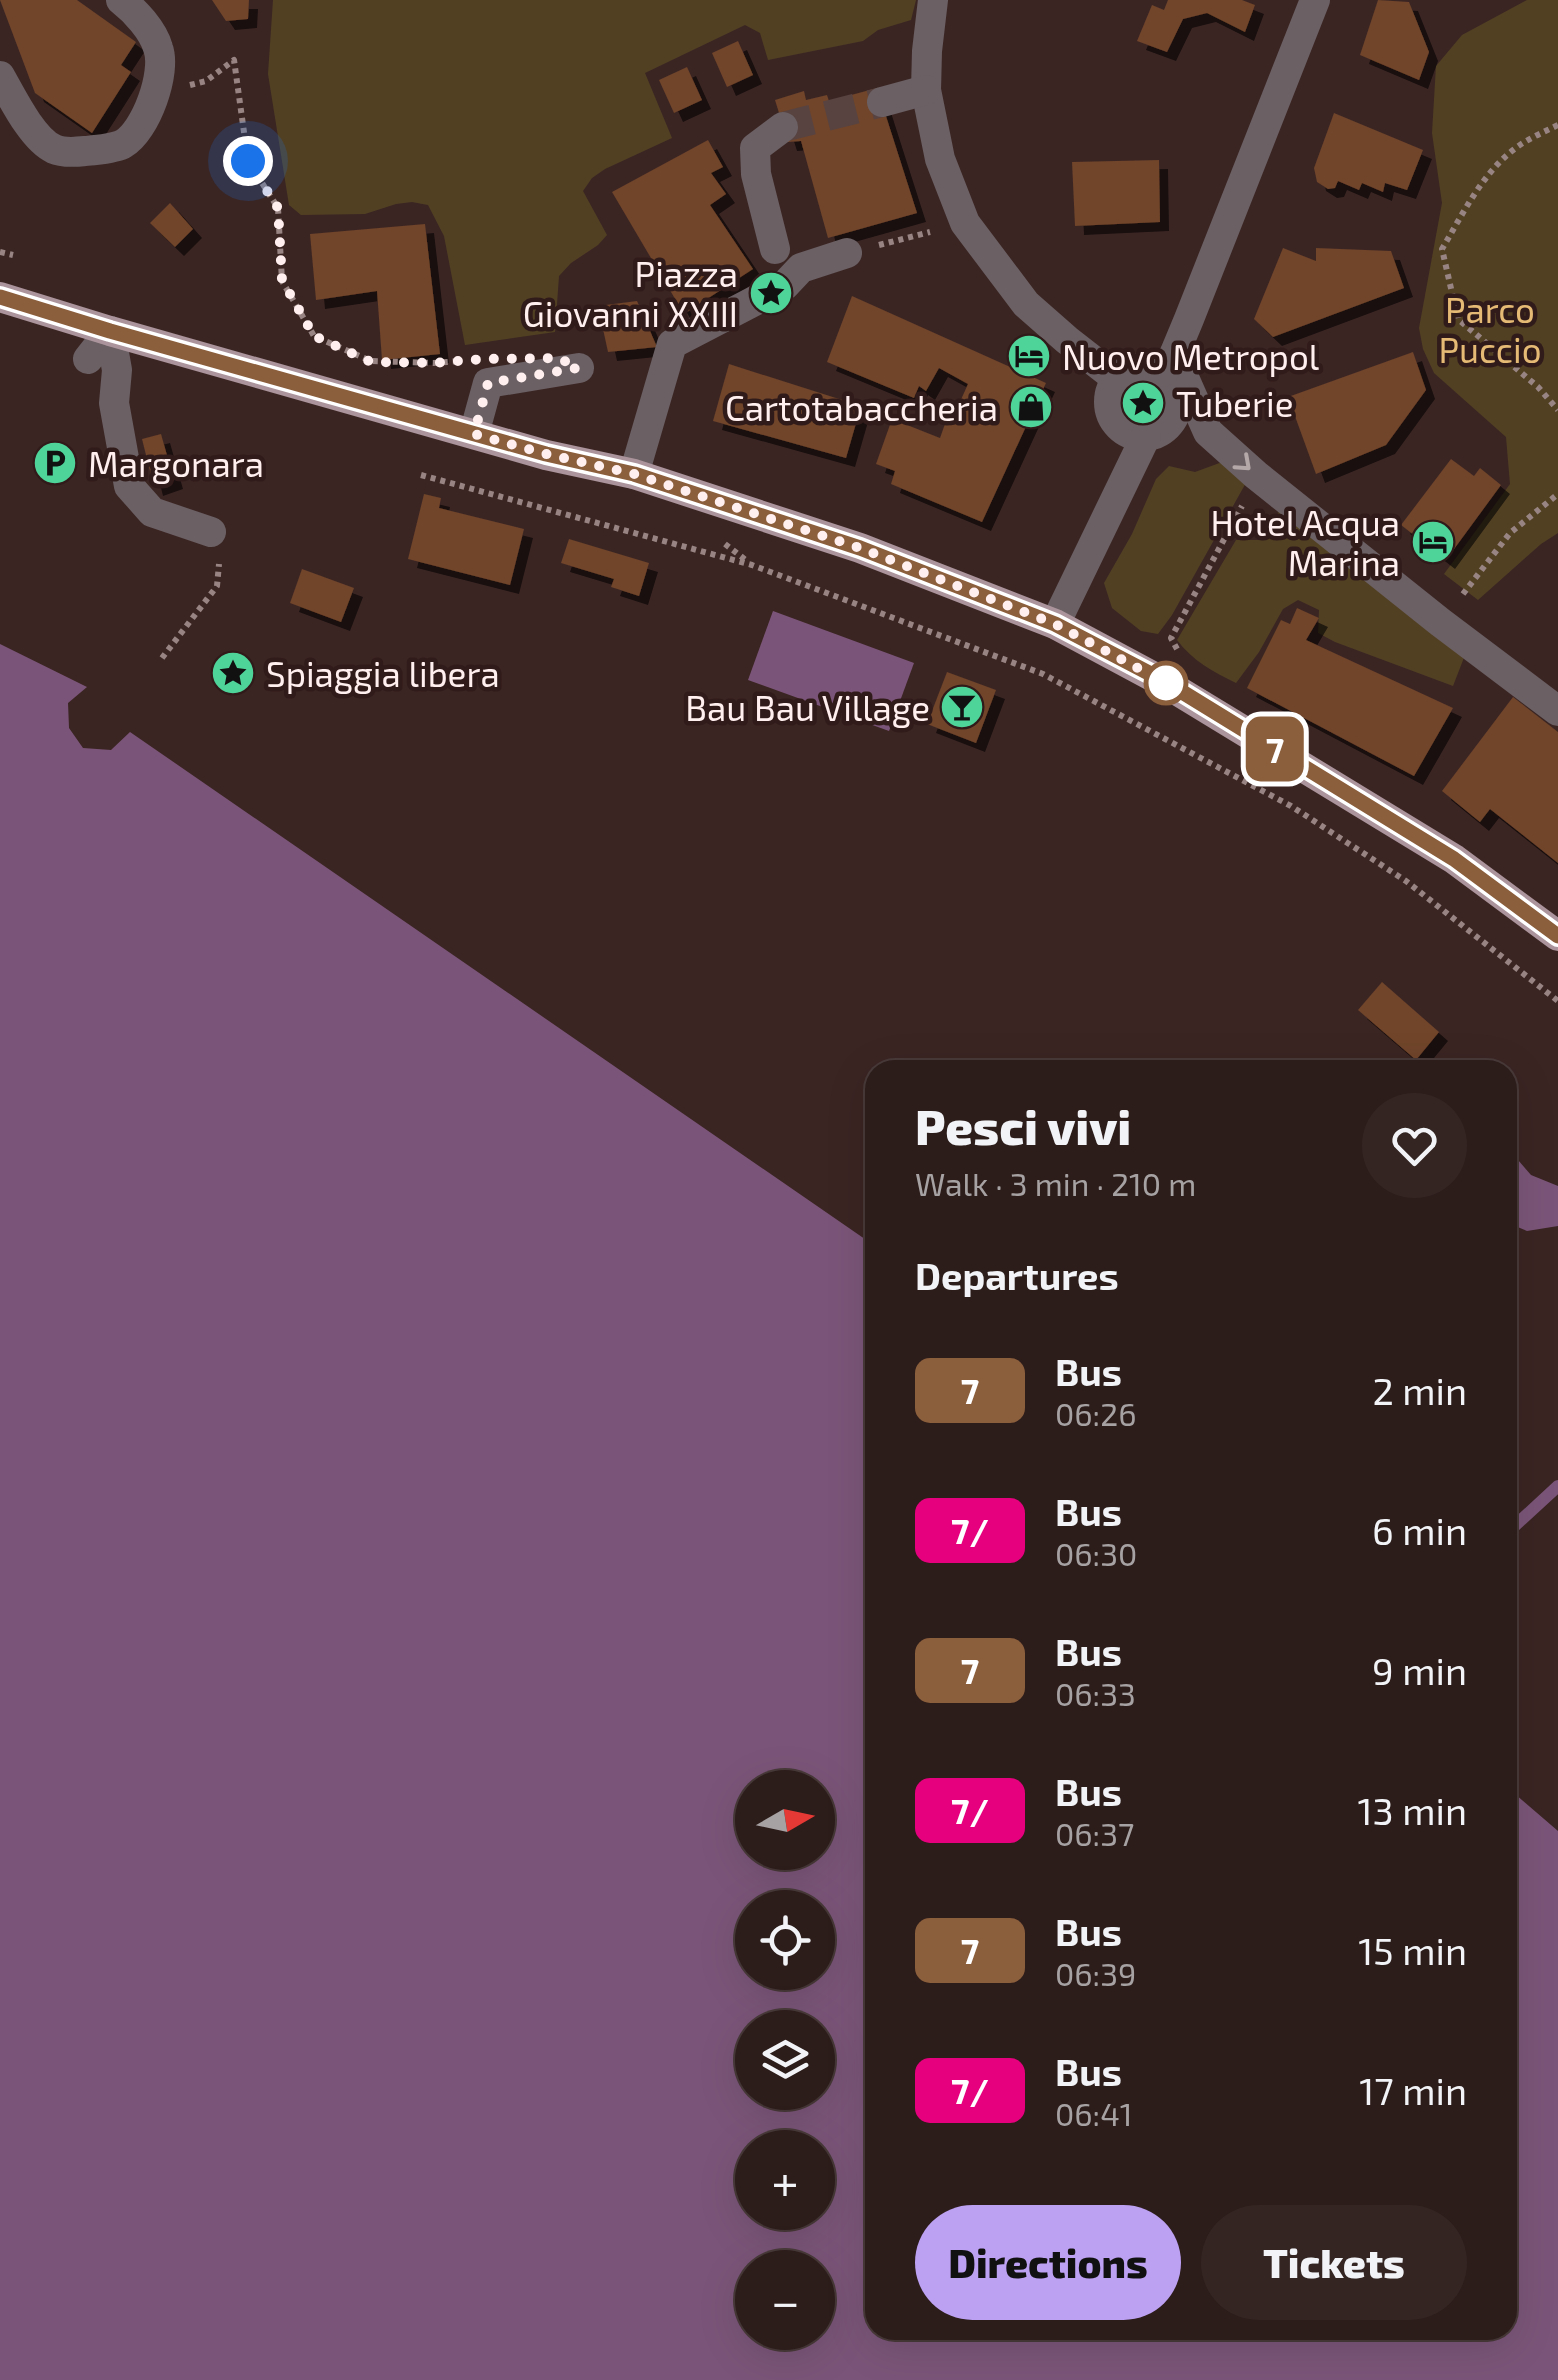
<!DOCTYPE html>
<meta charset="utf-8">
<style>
:root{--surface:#2c1c1a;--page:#342523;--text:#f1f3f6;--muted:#a6a1a2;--line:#483a39;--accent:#bca0f2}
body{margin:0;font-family:"Exo 2",sans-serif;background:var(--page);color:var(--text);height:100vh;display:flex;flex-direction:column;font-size:38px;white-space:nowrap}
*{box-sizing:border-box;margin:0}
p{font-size:32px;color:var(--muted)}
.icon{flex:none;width:55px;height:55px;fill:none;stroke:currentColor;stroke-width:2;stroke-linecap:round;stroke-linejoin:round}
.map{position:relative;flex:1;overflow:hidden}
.panel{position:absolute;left:865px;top:1060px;width:652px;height:1280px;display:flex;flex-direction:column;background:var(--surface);border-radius:30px;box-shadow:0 10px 40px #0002,0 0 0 2px var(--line)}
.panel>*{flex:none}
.badge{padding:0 20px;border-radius:15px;font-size:35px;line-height:65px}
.needle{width:65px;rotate:81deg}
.tools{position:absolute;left:735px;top:1770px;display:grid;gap:20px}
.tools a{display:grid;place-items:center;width:100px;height:100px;border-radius:50%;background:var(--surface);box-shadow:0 10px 40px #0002,0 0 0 2px var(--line);font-size:50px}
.you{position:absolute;width:50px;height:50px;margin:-25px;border:8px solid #fff;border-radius:50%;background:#1a73e8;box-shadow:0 0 0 15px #1a73e833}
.map>.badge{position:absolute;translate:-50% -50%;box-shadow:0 0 0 5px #fff}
h2{padding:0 50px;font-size:38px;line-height:90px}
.round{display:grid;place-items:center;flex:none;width:105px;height:105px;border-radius:52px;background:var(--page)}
.overview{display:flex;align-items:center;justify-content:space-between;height:170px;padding:0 50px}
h1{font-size:48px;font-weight:800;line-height:75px}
.button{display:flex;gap:20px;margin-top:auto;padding:20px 50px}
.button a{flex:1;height:115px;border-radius:60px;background:var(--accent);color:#111;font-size:40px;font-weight:800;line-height:115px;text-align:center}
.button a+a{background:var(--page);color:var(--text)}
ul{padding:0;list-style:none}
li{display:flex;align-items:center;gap:30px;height:140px;padding:0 50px}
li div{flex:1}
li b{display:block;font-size:38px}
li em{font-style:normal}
li .badge{min-width:110px;font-weight:700;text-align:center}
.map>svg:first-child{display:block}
.green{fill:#524023}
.water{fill:#7b5579;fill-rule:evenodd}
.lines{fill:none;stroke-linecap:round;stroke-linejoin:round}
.stream{stroke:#7b5579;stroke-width:12}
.building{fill:#6f442a;filter:url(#shadow)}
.minor-tunnel{stroke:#584341;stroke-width:30;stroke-dasharray:30 15;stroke-linecap:butt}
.path{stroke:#988583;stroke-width:6;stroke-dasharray:5 5;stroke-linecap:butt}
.minor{stroke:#6b6064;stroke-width:30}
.major{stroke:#ab949b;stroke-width:30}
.oneway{stroke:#b5a8a9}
.line-casing{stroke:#fff;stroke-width:22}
.line{stroke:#8b5e3c;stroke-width:15}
.walk{stroke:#ffefee;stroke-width:10;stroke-dasharray:0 18}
.stop-dot{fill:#fff;stroke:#8b5e3c;stroke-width:5}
.labels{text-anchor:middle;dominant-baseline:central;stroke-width:9;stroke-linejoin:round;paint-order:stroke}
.poi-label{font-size:35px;fill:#ffefee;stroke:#311b1a;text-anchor:end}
.park-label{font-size:35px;fill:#e5ba74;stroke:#311b1a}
</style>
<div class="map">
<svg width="1558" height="2380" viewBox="0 0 1558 2380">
<defs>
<filter id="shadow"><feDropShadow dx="9" dy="9" stdDeviation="0" flood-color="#0009"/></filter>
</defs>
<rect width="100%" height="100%" fill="#3b2523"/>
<g class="green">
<path d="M273 0H916L911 20 878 30 863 41 768 60 760 33 745 25 645 73 672 138 605 169 592 178 583 191 607 235 598 245 571 263 559 276 555 332 465 345 444 236 428 205 412 202 396 204 365 214 301 215 289 205 268 74Z"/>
<path d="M1527 0H1558V533L1541 544 1478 600 1444 574 1510 484 1506 437 1434 373 1423 349 1419 328 1442 203 1432 133 1436 66 1462 35Z"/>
<path d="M1225 461 1247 481 1172 615 1158 634 1141 631 1112 608 1104 583 1132 534 1156 479 1169 466 1195 472Z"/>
<path d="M1280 510 1465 655 1453 686 1335 642 1318 633 1319 610 1298 600 1283 609 1259 652 1236 683C1213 672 1193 661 1177 640L1236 540H1261Z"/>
</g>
<g class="water">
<path d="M773 611 914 663 889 731 748 680Z"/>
<path d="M0 644 87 687 68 703 69 728 83 748 111 750 130 732 875 1246V2330H1508V1788L1558 1831V2380H0ZM752 1788H818V1852H752ZM752 1908H818V1972H752ZM752 2028H818V2092H752ZM752 2148H818V2212H752ZM752 2268H818V2332H752Z"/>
<path d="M1508 1154 1518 1160 1531 1175 1558 1186V1226L1527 1231 1508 1223Z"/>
</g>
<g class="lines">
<path class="stream" d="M1508 1532 1558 1486"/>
</g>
<g class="building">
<path d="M0 0H77L136 42 121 65 131 72 92 133 35 93Z"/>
<path d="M212 0H249L248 19 226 21Z"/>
<path d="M1168 0H1242L1255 5 1245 32 1207 13 1183 19 1167 52 1137 41 1152 5 1164 10Z"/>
<path d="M1378 0 1409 2 1429 52 1419 80 1360 55Z"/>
<path d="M738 41 753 75 727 87 712 53Z"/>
<path d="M687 67 702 100 674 113 659 80Z"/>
<path d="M877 88 917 213 828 238 801 141 788 142 775 100 804 91 806 100 827 95 829 101Z"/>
<path d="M1334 113 1423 150 1407 190 1385 183 1383 192 1362 183 1359 190 1338 181 1335 188 1328 189 1317 182 1314 168Z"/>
<path d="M708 140 723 167 711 173 726 194 710 205 753 269 684 314 612 192Z"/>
<path d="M1159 160 1160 222 1075 226 1072 162Z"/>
<path d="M170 203 193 229 175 247 150 223Z"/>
<path d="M425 224 440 354 382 360 377 291 316 300 310 234Z"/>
<path d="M1283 248 1316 261V248L1391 251 1404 288 1273 337 1254 319Z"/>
<path d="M852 296 1046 383 982 522 891 484 895 471 876 464 892 419 940 438 946 421 950 424 968 384 939 368 926 391 919 386 914 398 827 362Z"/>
<path d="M637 301 657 347 608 352 598 306Z"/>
<path d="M1413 352 1426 390 1386 445 1316 474 1288 397Z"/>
<path d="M729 364 861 406 846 458 713 421Z"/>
<path d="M161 434 174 480 154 487 142 439Z"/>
<path d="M1451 459 1474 476 1480 468 1501 485 1446 560 1401 525Z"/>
<path d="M424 494 441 498 439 508 524 529 510 585 408 559Z"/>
<path d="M569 539 649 563 639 596 611 587 614 579 561 563Z"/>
<path d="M302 569 354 588 341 622 290 603Z"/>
<path d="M1297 608 1319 618 1306 640 1453 708 1414 776 1247 688 1281 620 1290 624Z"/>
<path d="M947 672 996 690 976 743 927 724Z"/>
<path d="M1513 697 1558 732V863L1490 809 1480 822 1442 791Z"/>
<path d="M1382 982 1439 1032 1416 1060 1358 1010Z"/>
</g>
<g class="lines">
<path class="minor-tunnel" d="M783 127 882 102"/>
<g class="path">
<path d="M190 85 206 81 234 60 248 161 278 208 282 281 314 336 371 361 433 363 460 361"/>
<path d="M1558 125C1546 131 1534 136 1523 143 1485 167 1464 212 1442 249L1458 319 1538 387 1558 410"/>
<path d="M879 245 930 232"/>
<path d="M0 252 13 255"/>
<path d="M421 475 752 565 1043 674 1291 806 1406 881 1558 1001"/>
<path d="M725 544 747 561"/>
<path d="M1463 594 1510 533 1558 494"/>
<path d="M1177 649 1171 638 1242 506"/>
<path d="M162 658 217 586 219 564"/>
</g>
<g class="minor">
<path d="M933 0 927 51 926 90 940 159 965 223 1026 304 1067 340 1117 379"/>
<path d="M0 76C12 97 32 139 54 149 63 153 76 152 85 151 97 150 112 149 123 144 146 131 167 72 158 48 153 30 135 11 121 0"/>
<path d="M882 102 926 90"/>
<path d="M775 249 756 174 755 148 783 127"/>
<path d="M110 331 117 370 114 403 129 486 152 512 211 532"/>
<path d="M1174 355 1208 432 1256 475 1440 622 1558 711"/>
<path d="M88 359 110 331"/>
<circle cx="1143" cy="402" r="34"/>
<path d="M1163 372 1174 355 1189 319 1315 0"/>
<path d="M474 434 488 383 579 368"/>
<path d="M634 474 672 344 785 285 801 268 847 253"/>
<path d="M1055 624 1146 436"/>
</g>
<path class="major" d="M0 297 110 331 546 455 634 474 860 548 1055 624 1165 683 1454 859 1558 936"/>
</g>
<defs><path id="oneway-chevron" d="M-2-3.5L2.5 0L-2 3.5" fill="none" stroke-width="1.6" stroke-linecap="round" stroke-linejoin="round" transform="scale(2.5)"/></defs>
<use class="oneway" href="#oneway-chevron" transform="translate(1244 464) rotate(42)"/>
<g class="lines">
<g class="line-casing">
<path id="line" d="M0 297 110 331 546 454 634 474 860 548 1055 624 1166 682 1454 859 1558 936"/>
</g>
<use href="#line" class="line"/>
<path class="walk" d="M248 161 278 208 282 280 314 336 371 362 433 363 484 359 559 358 578 368 488 383 474 434 546 454 634 474 860 548 1055 624 1166 683"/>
</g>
<defs>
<g id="sight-disc" transform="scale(2.25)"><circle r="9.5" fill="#4ed399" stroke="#311b1a"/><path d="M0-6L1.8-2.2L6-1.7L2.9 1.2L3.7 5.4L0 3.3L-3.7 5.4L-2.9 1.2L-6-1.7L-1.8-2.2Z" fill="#111"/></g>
<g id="hotel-disc" transform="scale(2.25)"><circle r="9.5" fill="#4ed399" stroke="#311b1a"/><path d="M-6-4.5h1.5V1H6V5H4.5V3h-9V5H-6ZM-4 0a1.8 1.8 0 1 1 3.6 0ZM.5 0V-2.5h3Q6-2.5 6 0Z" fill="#111"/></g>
<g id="shop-disc" transform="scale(2.25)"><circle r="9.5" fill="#4ed399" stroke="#311b1a"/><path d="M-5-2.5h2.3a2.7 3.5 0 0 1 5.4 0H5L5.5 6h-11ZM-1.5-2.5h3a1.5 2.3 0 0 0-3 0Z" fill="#111"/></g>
<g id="parking-disc" transform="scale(2.25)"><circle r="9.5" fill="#4ed399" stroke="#311b1a"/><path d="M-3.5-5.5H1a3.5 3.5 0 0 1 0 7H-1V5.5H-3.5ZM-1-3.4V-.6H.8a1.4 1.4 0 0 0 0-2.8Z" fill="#111"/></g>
<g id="bar-disc" transform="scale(2.25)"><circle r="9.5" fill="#4ed399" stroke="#311b1a"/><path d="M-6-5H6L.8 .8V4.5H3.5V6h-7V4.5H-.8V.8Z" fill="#111"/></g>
</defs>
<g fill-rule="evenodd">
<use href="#sight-disc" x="771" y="293"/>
<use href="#hotel-disc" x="1029" y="356"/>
<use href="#sight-disc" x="1143" y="403"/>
<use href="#shop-disc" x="1031" y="407"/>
<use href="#parking-disc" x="55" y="463"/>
<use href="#hotel-disc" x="1433" y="542"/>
<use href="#sight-disc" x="233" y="673"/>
<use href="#bar-disc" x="962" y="707"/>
</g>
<circle class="stop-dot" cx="1166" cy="683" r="20"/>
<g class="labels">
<g class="poi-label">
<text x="738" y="273">Piazza<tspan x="738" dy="40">Giovanni XXIII</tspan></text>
<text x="1062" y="356" text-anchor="start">Nuovo Metropol</text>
<text x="1176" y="403" text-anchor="start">Tuberie</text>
<text x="998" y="407">Cartotabaccheria</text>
<text x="88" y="463" text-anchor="start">Margonara</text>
<text x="1400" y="522">Hotel Acqua<tspan x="1400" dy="40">Marina</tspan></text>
<text x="266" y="673" text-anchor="start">Spiaggia libera</text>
<text x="930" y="707">Bau Bau Village</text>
</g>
<g class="park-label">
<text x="1490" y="309">Parco<tspan x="1490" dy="40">Puccio</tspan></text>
</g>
</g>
</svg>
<div class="tools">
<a><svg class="needle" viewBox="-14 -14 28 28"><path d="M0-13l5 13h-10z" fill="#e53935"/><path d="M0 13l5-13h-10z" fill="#a6a1a2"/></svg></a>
<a><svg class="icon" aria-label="locate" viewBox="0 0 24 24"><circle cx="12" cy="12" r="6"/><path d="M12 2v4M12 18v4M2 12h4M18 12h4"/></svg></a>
<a><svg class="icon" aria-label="layers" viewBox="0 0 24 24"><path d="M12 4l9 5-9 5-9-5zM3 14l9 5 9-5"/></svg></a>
<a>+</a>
<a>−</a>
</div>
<div class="you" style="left:248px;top:161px"></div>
<b class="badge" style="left:1275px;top:749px;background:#8b5e3c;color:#fff">7</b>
<section class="panel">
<div class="overview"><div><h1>Pesci vivi</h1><p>Walk · 3 min · 210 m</p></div><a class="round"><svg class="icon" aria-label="heart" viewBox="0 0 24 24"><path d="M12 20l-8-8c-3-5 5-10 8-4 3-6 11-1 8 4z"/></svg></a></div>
<h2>Departures</h2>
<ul>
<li><span class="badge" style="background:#8b5e3c;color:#fff">7</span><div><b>Bus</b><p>06:26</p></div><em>2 min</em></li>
<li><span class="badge" style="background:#e6007e;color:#fff">7/</span><div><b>Bus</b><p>06:30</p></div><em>6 min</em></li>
<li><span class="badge" style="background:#8b5e3c;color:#fff">7</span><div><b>Bus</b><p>06:33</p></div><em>9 min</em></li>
<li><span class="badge" style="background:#e6007e;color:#fff">7/</span><div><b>Bus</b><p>06:37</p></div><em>13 min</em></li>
<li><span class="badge" style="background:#8b5e3c;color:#fff">7</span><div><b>Bus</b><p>06:39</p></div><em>15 min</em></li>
<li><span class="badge" style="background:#e6007e;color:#fff">7/</span><div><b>Bus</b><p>06:41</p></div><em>17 min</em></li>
</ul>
<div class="button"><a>Directions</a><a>Tickets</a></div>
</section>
</div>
